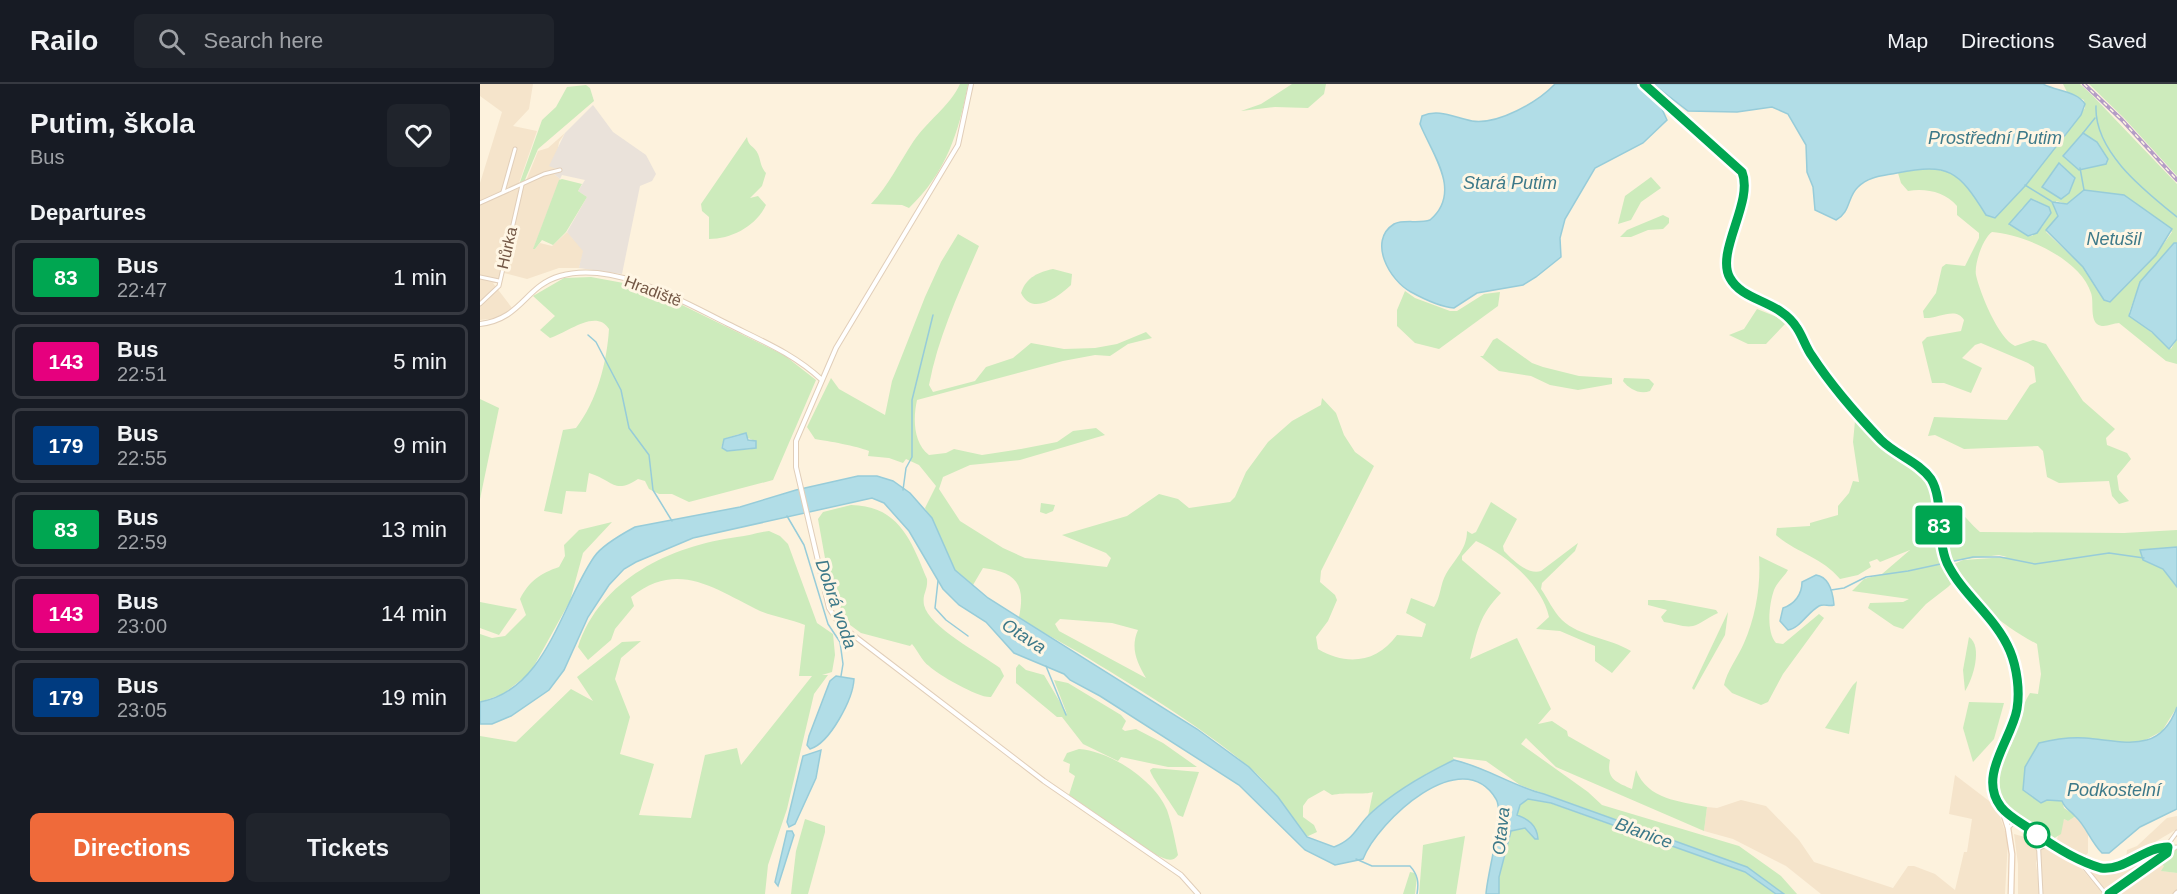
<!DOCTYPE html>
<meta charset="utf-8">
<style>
:root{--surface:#171b24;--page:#20242c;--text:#f1f3f6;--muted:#9ea1a6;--line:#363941;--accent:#ef6a3a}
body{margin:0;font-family:Helvetica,sans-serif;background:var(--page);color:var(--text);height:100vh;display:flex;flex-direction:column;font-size:22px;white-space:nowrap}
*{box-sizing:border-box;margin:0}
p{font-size:20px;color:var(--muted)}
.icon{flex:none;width:33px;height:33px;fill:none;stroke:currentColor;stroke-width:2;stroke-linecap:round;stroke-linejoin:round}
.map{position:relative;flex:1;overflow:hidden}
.drawer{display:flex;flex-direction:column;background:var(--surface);width:480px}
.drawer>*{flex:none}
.badge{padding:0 12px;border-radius:4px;font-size:21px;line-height:39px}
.map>.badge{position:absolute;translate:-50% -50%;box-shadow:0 0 0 3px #fff}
h2{padding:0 30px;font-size:22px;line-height:54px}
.round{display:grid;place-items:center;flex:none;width:63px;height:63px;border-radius:9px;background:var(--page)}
.summary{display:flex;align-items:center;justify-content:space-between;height:102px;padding:0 30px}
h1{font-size:28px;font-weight:800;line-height:45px}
.button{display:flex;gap:12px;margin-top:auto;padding:12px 30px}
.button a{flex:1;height:69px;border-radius:9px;background:var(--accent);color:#fff;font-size:24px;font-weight:800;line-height:69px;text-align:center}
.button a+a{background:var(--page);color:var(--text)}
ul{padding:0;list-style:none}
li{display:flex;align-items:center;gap:18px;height:75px;margin:0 12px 9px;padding:0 18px;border:3px solid var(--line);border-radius:9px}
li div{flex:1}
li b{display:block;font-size:22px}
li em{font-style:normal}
li .badge{min-width:66px;font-weight:700;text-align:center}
header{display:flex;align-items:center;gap:36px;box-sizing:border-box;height:84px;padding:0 30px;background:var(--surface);border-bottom:2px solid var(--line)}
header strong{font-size:28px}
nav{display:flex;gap:33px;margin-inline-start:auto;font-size:21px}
.search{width:420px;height:54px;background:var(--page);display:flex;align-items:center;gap:15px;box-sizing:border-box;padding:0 21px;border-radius:9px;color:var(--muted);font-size:22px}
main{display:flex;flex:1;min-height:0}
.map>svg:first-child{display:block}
.residential{fill:#f5e4cb}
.industrial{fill:#eae2da}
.green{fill:#cdebbc;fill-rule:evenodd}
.water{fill:#b1dde7;stroke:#97ccd9;stroke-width:1.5}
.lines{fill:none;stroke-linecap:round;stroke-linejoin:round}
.stream{stroke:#97ccd9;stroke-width:1.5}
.minor-casing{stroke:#e1ceb9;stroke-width:5}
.tertiary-casing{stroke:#e1ceb9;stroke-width:6}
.secondary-casing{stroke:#e7cfb7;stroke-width:7}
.minor{stroke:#fff;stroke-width:3}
.tertiary{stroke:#fff;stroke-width:4}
.secondary{stroke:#fff;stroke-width:4.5}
.rail-casing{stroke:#b49dc6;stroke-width:4}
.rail{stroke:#fff6e4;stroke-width:1.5;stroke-dasharray:4.5;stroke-linecap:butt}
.line-casing{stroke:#fff;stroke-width:14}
.line{stroke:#00a651;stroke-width:9}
.stop-dot{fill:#fff;stroke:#00a651;stroke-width:3}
.labels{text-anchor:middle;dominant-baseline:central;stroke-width:6;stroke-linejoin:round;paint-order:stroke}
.street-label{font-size:16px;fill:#735745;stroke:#fff6e4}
.water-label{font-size:18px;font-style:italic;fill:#3d7989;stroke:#fff6e4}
</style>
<header>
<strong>Railo</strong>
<div class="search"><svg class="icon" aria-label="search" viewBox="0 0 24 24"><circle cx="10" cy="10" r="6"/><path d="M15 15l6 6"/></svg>Search here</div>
<nav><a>Map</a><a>Directions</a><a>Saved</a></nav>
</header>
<main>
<section class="drawer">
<div class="summary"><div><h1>Putim, škola</h1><p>Bus</p></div><a class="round"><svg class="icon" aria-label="heart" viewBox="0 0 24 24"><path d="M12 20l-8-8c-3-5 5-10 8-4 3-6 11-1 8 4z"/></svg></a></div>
<h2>Departures</h2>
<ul>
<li><span class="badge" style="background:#00a651;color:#fff">83</span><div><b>Bus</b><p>22:47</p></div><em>1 min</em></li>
<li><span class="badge" style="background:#e6007e;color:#fff">143</span><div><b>Bus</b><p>22:51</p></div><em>5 min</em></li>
<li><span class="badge" style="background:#003b80;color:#fff">179</span><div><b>Bus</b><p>22:55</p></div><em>9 min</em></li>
<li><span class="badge" style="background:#00a651;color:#fff">83</span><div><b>Bus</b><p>22:59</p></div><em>13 min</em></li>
<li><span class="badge" style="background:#e6007e;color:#fff">143</span><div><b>Bus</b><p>23:00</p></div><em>14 min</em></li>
<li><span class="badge" style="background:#003b80;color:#fff">179</span><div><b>Bus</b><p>23:05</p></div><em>19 min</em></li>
</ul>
<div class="button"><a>Directions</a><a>Tickets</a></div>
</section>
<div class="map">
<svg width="1697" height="810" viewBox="0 0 1697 810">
<rect width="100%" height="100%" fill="#fdf2dd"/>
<g class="residential">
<path d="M0 0H53L49 25 33 42 57 47 39 99 46 97 58 67 68 64 85 49 79 58 74 90 80 95 54 163 55 165 60 159 72 162 87 148 104 167 99 184H79L47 195 24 189 21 199H13L32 224 18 234 0 236V99L22 28 0 12Z"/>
<path d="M1475 691 1517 723 1528 757 1525 810H1341L1306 782 1253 755 1224 747 1227 723 1237 724 1261 716 1286 722 1319 756 1334 778 1413 804 1428 782H1434L1455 790 1475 806 1484 768H1487L1492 735 1469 730Z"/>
<path d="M1596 732 1608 750V769L1604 773 1576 758 1584 735 1588 737Z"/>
<path d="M1697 732V745L1646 775 1647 766 1657 762 1687 734Z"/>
<path d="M1534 750 1552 755 1560 764 1556 779 1560 810H1538V780Z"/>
<path d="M1570 761 1591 772 1623 810H1563L1559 771 1561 766Z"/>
<path d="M1685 764 1680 772 1627 808 1609 787 1612 785 1629 790 1676 766Z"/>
<path d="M1678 779 1684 782 1682 787 1697 789V805L1693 810H1631Z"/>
</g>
<path class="industrial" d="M113 21 133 48 166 71 176 90 172 97 160 102 142 190 99 184 103 167 87 148 107 113 98 107 105 96 82 91 80 95 74 90 76 85 69 82 85 49Z"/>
<g class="green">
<path d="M480 0H488C479 48 466 89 429 124L422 121 391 120C409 101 419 79 433 58 447 37 470 22 480 0Z"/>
<path d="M812 0H846L844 10 828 24 795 23 761 27 781 20Z"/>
<path d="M1583 0H1600L1611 10 1697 100V159H1694L1660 198 1649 229 1691 265 1697 255V280L1686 277 1639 239C1632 239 1624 245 1617 240 1610 234 1614 217 1611 209 1601 176 1545 150 1512 148 1503 154 1494 180 1496 191 1500 209 1518 254 1535 262L1553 256 1566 260 1603 317 1635 345 1626 354 1627 361 1647 369 1651 375 1637 392 1639 406 1649 417 1639 420 1632 412 1629 397 1579 399 1567 393 1563 367 1558 362 1484 365 1455 351 1448 352 1454 333 1527 336 1550 301 1556 298 1554 283 1548 279 1501 259 1495 261 1482 274 1502 284 1491 309 1464 299H1452L1442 258 1447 253 1481 247 1484 236C1476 222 1458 235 1444 234L1443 227 1456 209 1462 183 1466 180 1485 182 1499 154V149L1477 131V122C1465 108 1446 104 1428 107L1421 99 1418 89C1446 82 1477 81 1494 110 1500 121 1503 130 1515 134L1546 101 1605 24 1604 16 1587 8ZM1583 72 1628 78 1599 86ZM1578 80H1581L1595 95 1589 109 1579 114 1562 103ZM1603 107 1644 111 1692 148C1673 176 1653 199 1624 216L1603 183 1566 148 1578 132 1576 117 1587 120ZM1553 115 1569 123 1571 129 1562 143 1552 152 1529 141 1542 124Z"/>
<path d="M1609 0H1697V92L1644 34Z"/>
<path d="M106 1 110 4 114 17 58 65 44 98H40L62 36 76 23 87 3Z"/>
<path d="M267 53C268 63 275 62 278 70 281 77 280 82 286 89L282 102 270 114 278 112 286 121C276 142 252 155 229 155V133L222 127 221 120Z"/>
<path d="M1171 93 1181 104 1161 118 1151 136 1138 140 1145 112Z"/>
<path d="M82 95 102 100 98 107 107 113 86 148 73 161 62 156 55 165H53L79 96Z"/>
<path d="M1183 131 1189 134V139L1183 145 1168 146 1151 153H1140L1147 146Z"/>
<path d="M478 150 499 162C480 206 458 253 449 301L453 308 495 297 506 283 533 274 551 259 584 265 615 264 637 260 666 248 672 254 648 260 630 272 615 271 583 277 437 316C433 334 433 359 449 371L466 369 474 365 502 371 541 365 577 358 593 347 616 344 625 351 540 376 490 381 463 393 459 405 480 437 523 464 545 474 627 483 631 474 626 469 582 451 647 432 679 410 698 415 709 424 750 418 755 413 766 388 788 358 812 337 841 321 842 314 856 329 864 351 875 368 894 382 841 487 840 498 855 511 857 516 848 537 836 553 838 565C866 582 897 579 917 551L942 553 946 540 926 529 931 514 954 523C961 513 960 500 966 490 975 475 987 465 987 447L992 450 996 448 1011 418 1037 435 1023 462 1024 467C1033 476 1047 491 1061 487L1098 459 1095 467 1062 499 1061 505C1068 515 1073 527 1082 536 1100 553 1130 554 1151 567L1132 589 1115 577V562L1080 547 1056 545 1069 533C1062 500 1025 470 996 457L982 472V476L1021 509C999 532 998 545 990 575L1037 554 1071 625 1058 640 1072 637 1087 647 1088 652 1130 676C1126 695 1136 698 1152 705L1156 686C1168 716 1199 717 1227 723L1224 747 1076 683 1046 654 1041 660 1108 708 1122 721 1259 762 1301 792 1317 810H1304L1267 783 1040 701 1006 677 973 673 974 676 946 690 888 732 893 708C886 711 864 708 852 711L844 706 828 715 823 722V733L834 741 837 748 826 753C809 729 792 702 769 683 721 642 652 601 598 568 578 556 558 547 539 533 546 500 536 488 503 484L493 501 475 486 445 424 456 402 439 381 426 375 423 379 409 374 388 372 389 367C377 362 348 357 335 355L327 343 351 294 359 305 405 331 412 297 445 213 461 178ZM580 535 632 539 658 546C650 564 657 578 666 594L579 547 575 540Z"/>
<path d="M573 185 592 190 591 201C577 214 552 232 541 209 546 193 559 188 573 185Z"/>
<path d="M111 193 149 200 200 220 304 271 336 296 293 396 209 418 192 410H179L169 405 165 397 158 395C134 411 133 396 109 389L106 408 86 407 82 430 64 427 83 346 96 344C117 317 127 278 129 245 116 224 87 249 70 254L60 246 75 232 53 212 84 194ZM259 350 275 357 272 365 247 367 241 364 244 355Z"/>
<path d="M925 207 935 214 970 227H977L1004 210 1020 208 1018 222 959 265 935 259 917 242V226Z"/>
<path d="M1277 225 1297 233 1305 240 1286 260H1268L1249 251 1264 245Z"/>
<path d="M1017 254 1052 279 1063 283 1099 292 1132 294V300L1098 306 1070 301 1051 292 1019 287 1000 272H1003L1013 256Z"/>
<path d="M1144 294 1169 295 1174 300 1170 307C1160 311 1149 305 1143 297Z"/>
<path d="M0 315 19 324 0 415Z"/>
<path d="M1375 337C1386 339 1394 354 1403 361 1453 402 1451 390 1455 457L1458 456 1472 492 1468 494 1471 500 1468 503 1446 520 1423 545 1414 542 1388 524 1390 519 1423 518 1429 515 1372 507 1384 495 1402 490 1430 466 1400 478 1397 475 1389 478 1391 483 1378 491 1360 495C1342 473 1317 469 1296 451L1297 444 1330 442V439L1358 431V422L1369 409 1373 397 1379 398 1373 358Z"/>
<path d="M561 419 575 421 573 427 566 430 560 428Z"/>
<path d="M1460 419C1478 420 1487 437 1500 448L1644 449 1697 446V463L1660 467 1664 476 1683 485 1697 503V623L1682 647 1660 659 1639 660 1606 654 1567 716 1582 717 1584 724 1596 732 1588 737 1584 735 1581 750 1570 757C1540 738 1504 716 1521 675 1523 668 1528 667 1531 661 1539 644 1540 624 1550 609L1558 610 1561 590 1557 560C1523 542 1490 516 1472 481L1483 476 1527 473 1519 471 1472 477 1467 469Z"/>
<path d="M371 421C419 422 431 456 447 495 448 507 442 509 444 521 449 543 501 570 520 584L524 592 511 613C501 615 458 591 449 582 442 577 438 567 432 560L430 562 381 549 366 538 363 525 353 519 338 435 343 428Z"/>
<path d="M132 438 103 469 90 517 50 589 23 610 0 618V550L12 554 25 552 46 531 40 515C49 497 61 489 79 483L85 472 84 461 99 446Z"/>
<path d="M289 447 300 452 308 460 337 539 353 550 355 571 352 588 342 591H348L334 610 307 725 288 781 285 810H0V652L36 658 91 605 113 617 97 593 142 558 161 557 141 574 135 595 150 633 140 670 174 680 159 731 211 734 225 671 257 664 261 681 332 592H340H319L325 541C310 535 295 533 280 527 236 506 199 475 151 513L154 522 135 545 131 556 108 576 98 563C120 495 191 462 257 453 268 452 278 448 289 447Z"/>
<path d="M1279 472 1308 486C1304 493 1297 498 1294 506 1289 520 1286 548 1296 559L1303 560 1339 530 1344 534 1303 590 1288 618 1281 621 1252 609 1244 601C1247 587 1258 573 1264 559 1276 532 1281 500 1279 472Z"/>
<path d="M1168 516H1184L1236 526 1238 529C1230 532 1219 541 1213 542 1205 544 1193 539 1184 538L1181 533 1187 526 1168 521Z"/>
<path d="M0 518 37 525 19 551 0 544Z"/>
<path d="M1248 528 1245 551 1214 606 1212 604Z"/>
<path d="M1489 553C1503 562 1493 595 1485 607L1483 586Z"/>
<path d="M539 580 546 586 564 591 587 630 574 596 588 599 641 631 646 637 642 645 645 647 656 645 683 659 717 683H688L641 673 638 677 603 660 582 633H577L536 599V584Z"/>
<path d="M1377 597 1369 650 1345 644 1373 601Z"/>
<path d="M1489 618 1524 619 1514 655 1493 678 1483 644Z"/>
<path d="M599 665C631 667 675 697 687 726 692 740 695 757 698 771 692 780 684 774 676 771L589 711 595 692 589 688 590 680 583 677 587 669Z"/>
<path d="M673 684 719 688 703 733 698 731C693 722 670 691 670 686Z"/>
<path d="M1048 715 1070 719 1265 788 1296 810H1019V793L1031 746 1045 744 1055 755 1058 754 1036 732 1040 721Z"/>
<path d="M325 735 345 742V748L328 810H311L316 767Z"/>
<path d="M985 752 976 810H939L943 761Z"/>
<path d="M1697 765V789L1681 787 1684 782 1678 779 1679 776Z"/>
<path d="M930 788 935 789 937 793 935 810H923Z"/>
</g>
<g class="water">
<path d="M1075 0H1159L1181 23 1187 36 1163 59 1115 84 1085 135 1080 154 1081 173 1056 193 1043 201 997 209 974 224C961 223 942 214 931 208 910 197 887 157 914 140 924 135 939 140 950 136 983 108 952 70 940 40L942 32C959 24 975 34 992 37 1018 41 1058 18 1075 0Z"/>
<path d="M1173 0H1563C1576 7 1597 7 1605 20L1601 31 1546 101 1515 134 1506 131C1478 86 1469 79 1417 89 1403 92 1389 92 1378 103 1367 113 1371 128 1356 136L1335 126 1333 103 1327 88 1326 61 1308 30 1292 23 1257 28 1208 27Z"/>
<path d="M1603 49 1617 58 1628 75 1626 80 1599 86 1583 72Z"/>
<path d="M1579 79 1595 94 1589 109 1581 115 1562 103Z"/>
<path d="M1604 106 1644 111 1692 145 1676 171 1630 218 1624 216 1603 183 1566 146 1578 132 1572 118 1587 120Z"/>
<path d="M1551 115 1569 123 1571 129 1557 149 1548 152 1529 140Z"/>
<path d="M1694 159H1697V255L1689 265 1672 248 1649 232 1660 198Z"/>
<path d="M266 349 268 356 276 357V364L247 367 242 364 244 355Z"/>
<path d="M378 392H397L413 397 430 409 452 434 475 486 508 514 717 645 769 683 798 713 827 753 854 763C875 755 876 743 891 729 915 707 945 690 974 676 1008 684 1032 702 1064 710L1267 783 1304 810H1296L1265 788 1071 719 1048 715 1040 721 1037 731C1048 735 1057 741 1058 755H1055L1045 744 1031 747 1019 793V810H1006C1007 790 1025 729 1016 715 982 658 898 737 883 775L855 781 825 766 759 701 620 612 590 596 584 590 534 569 506 538 479 521 463 505 429 447 404 419 392 414 213 454 156 478 144 485 129 501 108 533 84 586 69 606 31 632 12 640H0V618C66 606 81 521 114 473 122 461 142 450 155 443L260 423 316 406Z"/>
<path d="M1697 463V503L1683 485 1663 476 1660 466Z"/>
<path d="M1336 491C1349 493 1353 509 1354 521 1348 523 1345 519 1339 522 1328 528 1319 545 1308 546L1300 537 1303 524C1315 520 1322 510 1322 498Z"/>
<path d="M356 592 374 595C373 615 350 659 330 665L327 661 329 652 350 597Z"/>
<path d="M1697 623V725L1660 743 1629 769H1622C1611 758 1606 742 1595 732 1590 726 1585 725 1582 717L1567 716 1561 719 1543 706 1545 683 1559 659C1575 655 1589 653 1605 654 1644 657 1680 671 1697 623Z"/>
<path d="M341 666 336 694 315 740 309 743 307 738 323 672Z"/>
<path d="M307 747H312L314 751 298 802 295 798Z"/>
</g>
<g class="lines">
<g class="stream">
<path d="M1165 7 1173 0"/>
<path d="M1616 22C1614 68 1665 107 1697 133"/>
<path d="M1603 49 1615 34"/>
<path d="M1600 84 1604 106"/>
<path d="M1545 101 1571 117"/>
<path d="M108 251 116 258 141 306 149 344 169 371 173 406 192 437"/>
<path d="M423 406 426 384 432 373V316L453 231"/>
<path d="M307 432 324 461 348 540 360 558 363 580 361 592"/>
<path d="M458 497 455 524 466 536 488 552"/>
<path d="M1351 506 1364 504 1386 493 1428 487 1493 473H1520L1555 480 1629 469 1664 474"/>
<path d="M566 582 586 631"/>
<path d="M876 775 892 782H930C938 791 939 798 937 810"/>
</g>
<g class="minor-casing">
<g id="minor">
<path d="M23 108 35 65"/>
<path d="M0 119 64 90 80 86"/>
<path d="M0 193 19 197"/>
<path d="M0 220 19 202 42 101"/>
<path d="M1522 724C1541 740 1607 788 1631 784 1655 779 1671 763 1697 763"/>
<path d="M1528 744 1537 736"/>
<path d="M1558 752 1561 810"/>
<path d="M1686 763 1697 748"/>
<path d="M1558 765 1570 759"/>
<path d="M1596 773 1626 810"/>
<path d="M1629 810 1695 764"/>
<path d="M1695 810 1697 808"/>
</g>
</g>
<g class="tertiary-casing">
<g id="tertiary">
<path d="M491 0 478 61 356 264 316 357V383L349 524 360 541 564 697 701 791 718 810"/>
<path d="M0 240C42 235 45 202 80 192 133 176 202 217 248 240 282 257 314 270 342 296"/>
</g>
</g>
<g class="secondary-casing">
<path id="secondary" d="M1164 0 1262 88 1265 101 1248 175 1250 194 1260 206 1289 218 1305 230 1318 244 1333 274 1400 354 1450 394 1455 407 1460 452 1467 479 1481 503 1519 546 1532 573 1538 607 1537 626 1517 675 1514 699 1528 744 1532 770 1531 810"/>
</g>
<use href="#minor" class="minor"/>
<use href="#tertiary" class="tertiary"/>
<use href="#secondary" class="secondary"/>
<g class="rail-casing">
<path id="rail" d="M1604 0 1642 36 1697 96"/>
</g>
<use href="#rail" class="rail"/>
</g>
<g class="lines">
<g class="line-casing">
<path id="line" d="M1164 0 1262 88C1274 118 1235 168 1250 194 1263 218 1300 216 1317 244 1323 253 1326 264 1332 272 1351 301 1377 331 1401 356 1416 371 1439 378 1451 395 1464 416 1456 454 1467 479 1483 512 1516 533 1530 567 1537 584 1540 607 1537 625 1532 655 1497 692 1521 723 1528 732 1541 739 1550 745 1570 760 1597 777 1621 784 1645 787 1664 763 1688 763L1687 769 1629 810"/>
</g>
<use href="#line" class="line"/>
</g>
<circle class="stop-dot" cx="1557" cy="751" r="12"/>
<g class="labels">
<g class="street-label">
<text transform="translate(27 164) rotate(-77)">Hůrka</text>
<text transform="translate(173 207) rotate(21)">Hradiště</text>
</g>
<g class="water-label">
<text x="1515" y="54">Prostřední Putim</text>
<text x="1030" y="99">Stará Putim</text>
<text x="1634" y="155">Netušil</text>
<text transform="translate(356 520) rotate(71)">Dobrá voda</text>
<text transform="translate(544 552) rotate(33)">Otava</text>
<text x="1634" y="706">Podkostelní</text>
<text transform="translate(1021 747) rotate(-84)">Otava</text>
<text transform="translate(1164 749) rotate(20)">Blanice</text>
</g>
</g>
</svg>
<b class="badge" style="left:1459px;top:441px;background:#00a651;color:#fff">83</b>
</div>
</main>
